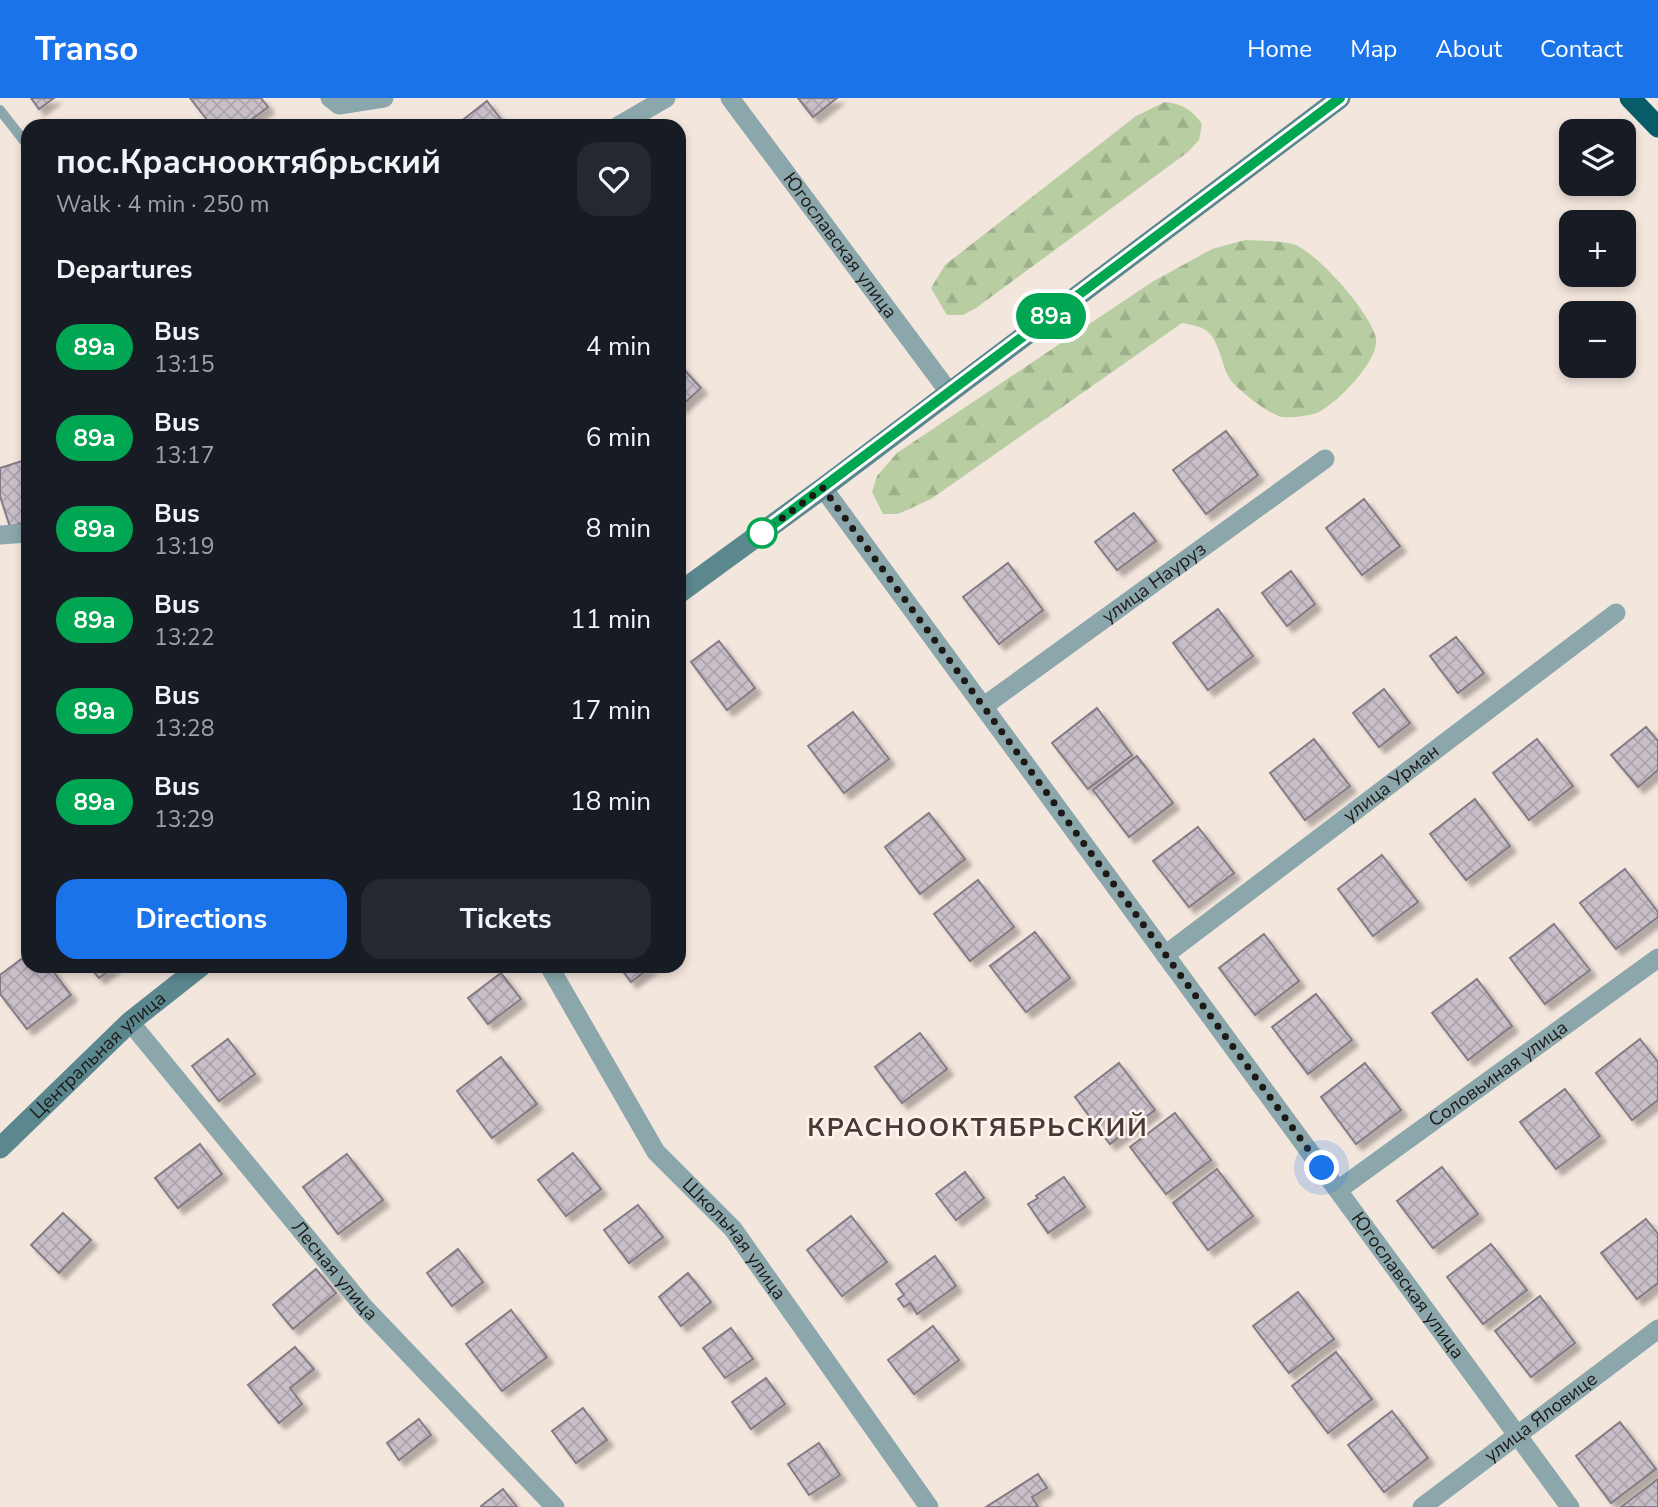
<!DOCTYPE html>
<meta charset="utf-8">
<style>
:root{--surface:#171b24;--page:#242831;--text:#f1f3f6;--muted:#9ea1a6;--accent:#1a73e8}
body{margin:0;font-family:"Nunito Sans",sans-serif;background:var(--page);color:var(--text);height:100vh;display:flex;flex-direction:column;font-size:26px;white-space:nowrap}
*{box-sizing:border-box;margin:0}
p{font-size:23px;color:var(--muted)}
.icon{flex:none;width:38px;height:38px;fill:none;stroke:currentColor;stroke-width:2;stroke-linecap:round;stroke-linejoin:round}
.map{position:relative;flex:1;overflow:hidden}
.panel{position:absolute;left:21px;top:21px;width:665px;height:854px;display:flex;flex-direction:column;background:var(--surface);border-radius:21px;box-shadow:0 4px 10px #0003}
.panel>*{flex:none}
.badge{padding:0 14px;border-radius:23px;font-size:24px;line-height:46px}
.fabs{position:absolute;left:1559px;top:21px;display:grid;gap:14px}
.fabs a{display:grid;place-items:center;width:77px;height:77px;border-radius:14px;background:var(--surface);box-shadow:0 4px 10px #0003;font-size:35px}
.you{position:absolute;width:35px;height:35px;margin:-18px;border:5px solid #fff;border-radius:50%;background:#1a73e8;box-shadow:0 0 0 10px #1a73e833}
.map>.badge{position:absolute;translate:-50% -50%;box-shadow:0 0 0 4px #fff}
h2{padding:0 35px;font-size:26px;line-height:63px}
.round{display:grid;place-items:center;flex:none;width:74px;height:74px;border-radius:21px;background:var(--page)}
.head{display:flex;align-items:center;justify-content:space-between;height:119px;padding:0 35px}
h1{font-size:33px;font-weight:700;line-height:52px}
.button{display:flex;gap:14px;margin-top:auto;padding:14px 35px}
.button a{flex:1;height:80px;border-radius:21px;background:var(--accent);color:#fff;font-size:28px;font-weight:700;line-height:80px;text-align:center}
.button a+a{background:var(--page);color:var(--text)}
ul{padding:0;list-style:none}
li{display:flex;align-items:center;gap:21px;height:91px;padding:0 35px}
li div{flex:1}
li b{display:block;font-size:26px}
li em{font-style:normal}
li .badge{min-width:77px;font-weight:700;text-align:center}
header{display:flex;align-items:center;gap:42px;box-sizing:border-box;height:98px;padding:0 35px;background:var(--accent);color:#fff}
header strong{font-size:33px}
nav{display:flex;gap:38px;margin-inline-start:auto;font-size:24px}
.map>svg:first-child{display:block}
.forest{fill:url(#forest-firs)}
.building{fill:url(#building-cross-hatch);stroke:#847b85;stroke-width:2;filter:url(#shadow)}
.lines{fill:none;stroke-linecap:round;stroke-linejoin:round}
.lane{stroke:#8ba7ac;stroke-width:10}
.street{stroke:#8ba7ac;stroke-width:19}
.secondary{stroke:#5b878f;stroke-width:21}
.highway{stroke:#085c67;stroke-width:21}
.line-casing{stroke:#fff;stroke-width:16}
.line{stroke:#00a651;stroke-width:10}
.walk{stroke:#1d1916;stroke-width:7;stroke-dasharray:0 12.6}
.stop-dot{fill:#fff;stroke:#00a651;stroke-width:3.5}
.labels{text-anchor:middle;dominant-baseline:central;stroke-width:5;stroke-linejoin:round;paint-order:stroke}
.street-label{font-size:19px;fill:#1d1916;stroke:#fef4ed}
.district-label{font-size:26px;font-weight:bold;letter-spacing:2px;fill:#463c35;stroke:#fef4ed}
</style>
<header>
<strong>Transo</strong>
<nav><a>Home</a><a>Map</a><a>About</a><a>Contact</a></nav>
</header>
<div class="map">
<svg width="1658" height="1409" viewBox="0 0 1658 1409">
<defs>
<pattern id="forest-firs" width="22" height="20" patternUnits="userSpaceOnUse" patternTransform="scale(1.75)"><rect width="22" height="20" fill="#b8cea2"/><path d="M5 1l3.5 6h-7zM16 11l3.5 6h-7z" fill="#9eb08b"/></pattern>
<pattern id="building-cross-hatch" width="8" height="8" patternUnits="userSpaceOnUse" patternTransform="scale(1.75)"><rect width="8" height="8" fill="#c9bfc9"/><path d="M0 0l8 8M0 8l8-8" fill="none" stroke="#aca4ac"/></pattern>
<filter id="shadow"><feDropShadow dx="6" dy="6" stdDeviation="2" flood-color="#0004"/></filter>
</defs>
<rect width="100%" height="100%" fill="#f3e6dd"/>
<g class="forest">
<path d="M1165 4C1183 6 1191 11 1202 26L1199 42 1188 54 976 210 963 217H947L931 190 945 167 1136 18Z"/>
<path d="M1245 142C1260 143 1278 142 1293 146 1315 152 1373 217 1376 241 1379 263 1337 305 1319 314 1310 318 1291 320 1282 319 1268 316 1238 292 1230 281 1222 268 1220 249 1211 237 1204 228 1192 227 1182 225L931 401 898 416H883L872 394 877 378 897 355 1152 184 1212 151Z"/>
</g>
<g class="building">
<path d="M31 0H54L39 11Z"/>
<path d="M190 0H261L268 9 243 28H212Z"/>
<path d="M798 0H837L813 19Z"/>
<path d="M487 3 506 28H455Z"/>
<path d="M679 266 701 290 679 310Z"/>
<path d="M1226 333 1258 377 1206 416 1173 372Z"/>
<path d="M28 361V423L10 429 0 398V370Z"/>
<path d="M1364 401 1400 448 1362 477 1326 430Z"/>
<path d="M1134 415 1156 443 1117 472 1095 444Z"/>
<path d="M1008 465 1043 512 999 546 963 499Z"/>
<path d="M1291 473 1315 506 1287 528 1262 495Z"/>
<path d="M1218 511 1253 558 1208 592 1173 545Z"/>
<path d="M1456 539 1484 575 1458 595 1430 558Z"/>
<path d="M719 543 755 590 727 612 691 564Z"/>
<path d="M1384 591 1410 625 1379 649 1353 615Z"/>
<path d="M1097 610 1132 657 1088 691 1052 645Z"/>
<path d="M853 614 889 661 844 695 808 648Z"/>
<path d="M1646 629 1658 643V672L1638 689 1611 657Z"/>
<path d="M1314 641 1350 688 1305 722 1270 675Z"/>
<path d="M1537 641 1573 688 1529 722 1493 675Z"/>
<path d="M1137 658 1173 705 1129 739 1093 692Z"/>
<path d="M1475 701 1510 748 1466 782 1430 736Z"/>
<path d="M929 715 965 761 920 796 885 749Z"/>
<path d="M1198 729 1234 775 1189 809 1153 763Z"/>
<path d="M1382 757 1418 804 1373 838 1338 791Z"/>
<path d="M1625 771 1658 814V819L1616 851 1580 805Z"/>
<path d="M978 782 1014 829 970 863 934 816Z"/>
<path d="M1554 826 1590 872 1545 906 1510 860Z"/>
<path d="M1035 834 1070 880 1026 914 990 868Z"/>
<path d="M1264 836 1299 883 1255 917 1219 870Z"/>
<path d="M28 856V868H49L71 897 27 931 0 896V877Z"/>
<path d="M89 868H115L99 880Z"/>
<path d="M619 868H652L631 884Z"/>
<path d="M501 875 521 901 488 926 468 900Z"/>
<path d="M1477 881 1512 928 1468 962 1432 915Z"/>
<path d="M1316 896 1352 942 1308 976 1272 929Z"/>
<path d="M920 935 947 971 902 1005 875 969Z"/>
<path d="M228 941 255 976 219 1003 192 968Z"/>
<path d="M1640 941 1658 964V1002L1632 1022 1596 975Z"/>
<path d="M501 959 537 1006 492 1040 457 993Z"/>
<path d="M1119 965 1155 1012 1110 1046 1075 999Z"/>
<path d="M1365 965 1401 1012 1356 1046 1321 999Z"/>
<path d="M1565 991 1600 1038 1556 1071 1520 1024Z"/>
<path d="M1175 1015 1211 1062 1166 1096 1130 1049Z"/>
<path d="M200 1046 222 1076 178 1110 155 1080Z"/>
<path d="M573 1055 601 1091 566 1118 538 1082Z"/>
<path d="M347 1056 383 1102 338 1136 303 1089Z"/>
<path d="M1442 1069 1478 1116 1433 1150 1397 1103Z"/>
<path d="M1217 1071 1253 1118 1208 1152 1173 1105Z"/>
<path d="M965 1074 984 1100 956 1122 936 1096Z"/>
<path d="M1064 1079 1085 1109 1048 1135 1028 1106 1038 1100 1036 1098Z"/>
<path d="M638 1107 663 1139 629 1165 604 1132Z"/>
<path d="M63 1115 91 1142 59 1175 31 1147Z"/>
<path d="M851 1118 887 1164 842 1198 807 1152Z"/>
<path d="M1646 1121 1658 1136V1185L1637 1201 1601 1155Z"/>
<path d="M1491 1146 1527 1192 1483 1226 1447 1179Z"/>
<path d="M458 1151 483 1184 452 1208 427 1175Z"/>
<path d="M935 1158 956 1188 917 1216 910 1205 904 1209 898 1201 904 1197 896 1186Z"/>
<path d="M316 1171 336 1195 293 1231 273 1207Z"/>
<path d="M688 1175 711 1204 681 1228 659 1199Z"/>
<path d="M1298 1194 1334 1241 1289 1275 1253 1228Z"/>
<path d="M1540 1198 1575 1245 1531 1279 1495 1233Z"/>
<path d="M511 1212 547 1259 502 1293 466 1246Z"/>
<path d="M933 1228 959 1262 914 1296 888 1262Z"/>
<path d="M731 1230 753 1261 725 1280 703 1250Z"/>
<path d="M295 1249 314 1271 290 1290 302 1306 279 1325 248 1287Z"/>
<path d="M1336 1254 1372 1301 1328 1335 1292 1288Z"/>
<path d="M766 1280 785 1306 751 1331 732 1304Z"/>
<path d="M583 1310 607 1342 576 1365 552 1333Z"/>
<path d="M1392 1313 1428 1360 1384 1394 1348 1347Z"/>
<path d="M419 1321 431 1337 399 1362 387 1345Z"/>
<path d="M1620 1324 1656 1371 1611 1405 1576 1358Z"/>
<path d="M819 1345 840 1377 809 1397 788 1366Z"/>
<path d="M1038 1376 1047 1390 1032 1399 1038 1409H986Z"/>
<path d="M1658 1381V1409H1621Z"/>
<path d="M503 1391 517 1409H482L481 1408Z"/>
</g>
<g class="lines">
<path class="lane" d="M0 12 28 48"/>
<g class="street">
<path d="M330 0 339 7 384 0"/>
<path id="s1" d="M730 0 949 294"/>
<path d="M618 28 666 0"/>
<path id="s2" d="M823 390 1570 1409"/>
<path d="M0 437 28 435"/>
<path id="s3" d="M984 608 1325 361"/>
<path id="s4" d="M1165 857 1616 515"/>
<path id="s5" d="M549 868 656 1054 733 1131 929 1409"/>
<path id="s6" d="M130 924 364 1209 555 1409"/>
<path id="s7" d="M1338 1092 1658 860"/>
<path id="s8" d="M1422 1409 1658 1231"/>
</g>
<g class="secondary">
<path d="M679 495 823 390 1340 0"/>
<path id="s9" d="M0 1050 130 924 201 868"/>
</g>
<path class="highway" d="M1630 0 1658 29"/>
</g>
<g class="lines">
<g class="line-casing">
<path id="line" d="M762 435 1340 0"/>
</g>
<use href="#line" class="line"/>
<path class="walk" d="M762 435 823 390 1322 1070"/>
</g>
<circle class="stop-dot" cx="762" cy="435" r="14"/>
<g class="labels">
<g class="street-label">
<text stroke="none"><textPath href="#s1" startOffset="184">Югославская улица</textPath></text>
<text stroke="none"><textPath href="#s3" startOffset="210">улица Науруз</textPath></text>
<text stroke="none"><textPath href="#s4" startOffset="284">улица Урман</textPath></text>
<text stroke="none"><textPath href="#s9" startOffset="135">Центральная улица</textPath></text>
<text stroke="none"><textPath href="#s7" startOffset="198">Соловьиная улица</textPath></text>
<text stroke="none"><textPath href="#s5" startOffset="332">Школьная улица</textPath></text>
<text stroke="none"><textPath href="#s6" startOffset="322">Лесная улица</textPath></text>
<text stroke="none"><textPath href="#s2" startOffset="989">Югославская улица</textPath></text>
<text stroke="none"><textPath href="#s8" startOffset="149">улица Яловице</textPath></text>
</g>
<g class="district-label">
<text x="978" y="1029">КРАСНООКТЯБРЬСКИЙ</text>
</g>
</g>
</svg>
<div class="fabs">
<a><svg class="icon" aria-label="layers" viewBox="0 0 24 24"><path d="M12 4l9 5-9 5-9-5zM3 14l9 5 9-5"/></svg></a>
<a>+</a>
<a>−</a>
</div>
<div class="you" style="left:1322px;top:1070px"></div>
<b class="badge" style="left:1051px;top:218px;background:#00a651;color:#fff">89a</b>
<section class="panel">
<div class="head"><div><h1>пос.Краснооктябрьский</h1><p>Walk · 4 min · 250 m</p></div><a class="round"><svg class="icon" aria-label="heart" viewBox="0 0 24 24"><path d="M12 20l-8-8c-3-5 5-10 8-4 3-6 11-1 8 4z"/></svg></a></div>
<h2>Departures</h2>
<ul>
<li><span class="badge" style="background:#00a651;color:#fff">89a</span><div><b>Bus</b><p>13:15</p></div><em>4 min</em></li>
<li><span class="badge" style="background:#00a651;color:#fff">89a</span><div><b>Bus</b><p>13:17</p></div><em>6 min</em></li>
<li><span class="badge" style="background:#00a651;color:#fff">89a</span><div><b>Bus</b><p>13:19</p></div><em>8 min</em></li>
<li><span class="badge" style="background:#00a651;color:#fff">89a</span><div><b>Bus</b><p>13:22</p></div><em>11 min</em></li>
<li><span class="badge" style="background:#00a651;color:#fff">89a</span><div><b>Bus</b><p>13:28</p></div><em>17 min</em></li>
<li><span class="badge" style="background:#00a651;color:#fff">89a</span><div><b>Bus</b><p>13:29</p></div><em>18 min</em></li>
</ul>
<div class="button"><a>Directions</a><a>Tickets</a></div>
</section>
</div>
